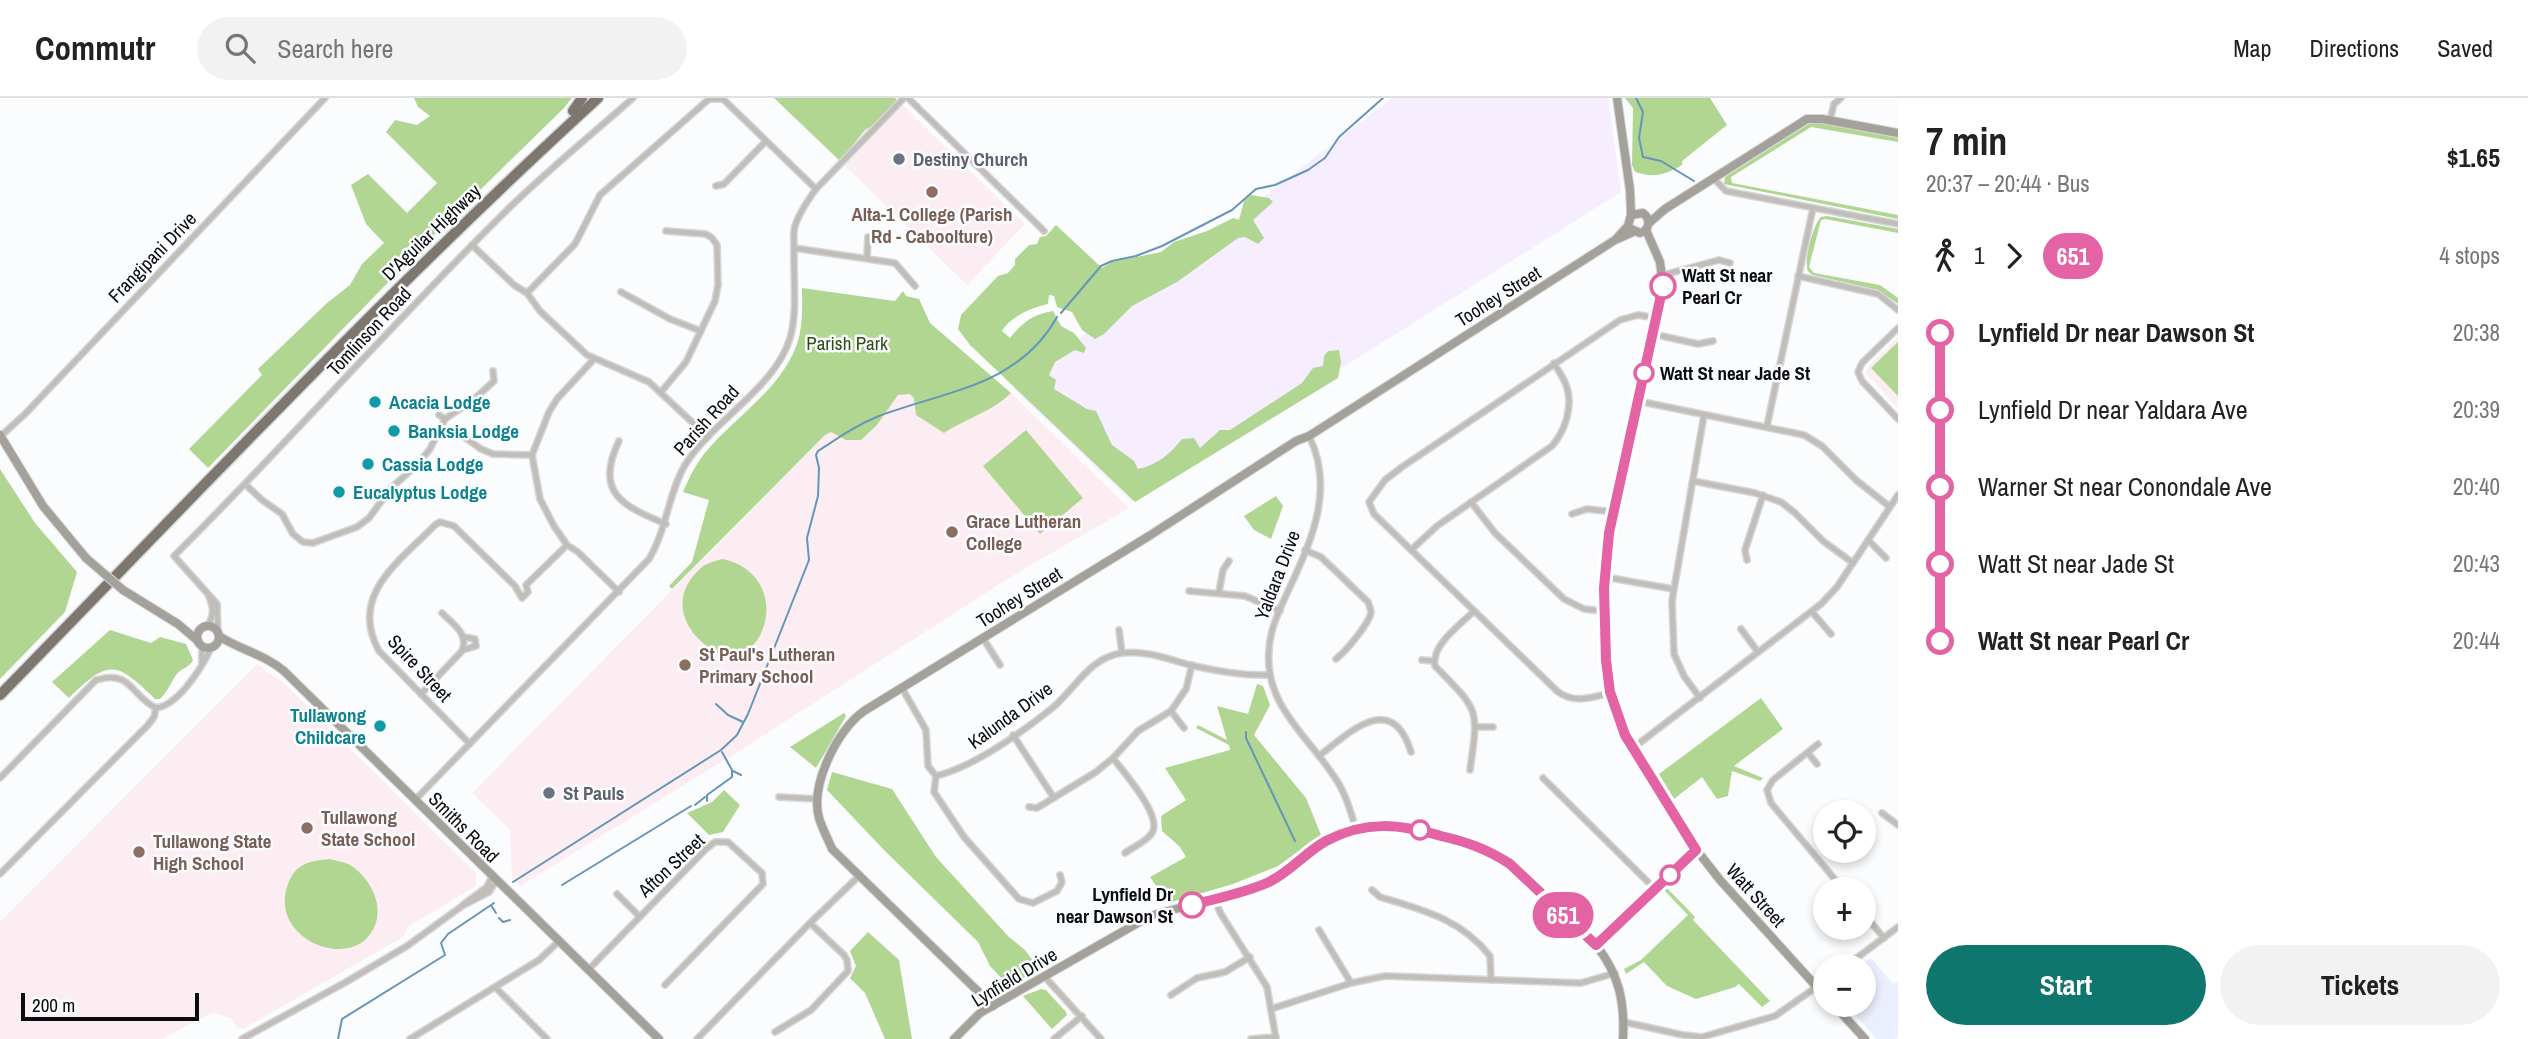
<!DOCTYPE html>
<meta charset="utf-8">
<style>
:root{--surface:#fff;--page:#f2f2f2;--text:#222;--muted:#767676;--line:#e0e0e0;--accent:#0f766e}
body{margin:0;font-family:"Archivo Narrow",sans-serif;background:var(--page);color:var(--text);height:100vh;display:flex;flex-direction:column;font-size:26px;white-space:nowrap}
*{box-sizing:border-box;margin:0}
p{font-size:23px;color:var(--muted)}
.icon{flex:none;width:38px;height:38px;fill:none;stroke:currentColor;stroke-width:2;stroke-linecap:round;stroke-linejoin:round}
.map{position:relative;flex:1;overflow:hidden}
.details{display:flex;flex-direction:column;background:var(--surface);width:630px}
.details>*{flex:none}
.badge{padding:0 14px;border-radius:23px;font-size:24px;line-height:46px}
.buttons{position:absolute;left:1813px;top:702px;display:grid;gap:14px}
.buttons a{display:grid;place-items:center;width:63px;height:63px;border-radius:50%;background:var(--surface);box-shadow:0 4px 10px #0003;font-size:35px}
.scale{position:absolute;left:21px;bottom:18px;width:178px;box-sizing:border-box;padding-left:7px;border:4px solid #0b0c0f;border-top:0;font-size:19px;line-height:24px;white-space:nowrap;color:#0b0c0f;-webkit-text-stroke:5px #fbfcfe;paint-order:stroke}
.map>.badge{position:absolute;translate:-50% -50%;box-shadow:0 0 0 4px #fff}
.legs{display:flex;align-items:center;gap:10px;height:77px;padding:0 28px;font-size:23px}
.legs p{margin-inline-start:auto}
.overview{display:flex;align-items:center;justify-content:space-between;height:119px;padding:0 28px}
h1{font-size:38px;font-weight:700;line-height:52px}
.cta{display:flex;gap:14px;margin-top:auto;padding:14px 28px}
.cta a{flex:1;height:80px;border-radius:42px;background:var(--accent);color:#fff;font-size:28px;font-weight:700;line-height:80px;text-align:center}
.cta a+a{background:var(--page);color:var(--text)}
ul{padding:0 28px;list-style:none}
li{display:flex;align-items:center;gap:24px;height:77px;font-size:26px}
li i{display:grid;place-items:center;width:10px;height:100%;margin:0 9px;background:currentColor}
li i::after{content:'';width:18px;height:18px;margin:-9px;border:5px solid;border-radius:50%;background:var(--surface)}
li p{margin-inline-start:auto}
li:first-child i{background:linear-gradient(#0000 50%,currentColor 0)}
li:last-child i{background:linear-gradient(currentColor 50%,#0000 0)}
header{display:flex;align-items:center;gap:42px;box-sizing:border-box;height:98px;padding:0 35px;background:var(--surface);border-bottom:2px solid var(--line)}
header strong{font-size:33px}
nav{display:flex;gap:38px;margin-inline-start:auto;font-size:24px}
.search{width:490px;height:63px;background:var(--page);display:flex;align-items:center;gap:18px;box-sizing:border-box;padding:0 24px;border-radius:38px;color:var(--muted);font-size:26px}
main{display:flex;flex:1;min-height:0}
.map>svg:first-child{display:block}
.built{fill:#ebeffd}
.industrial{fill:#f6eefe}
.education{fill:#fcedf3}
.green{fill:#b1d692}
.lines{fill:none;stroke-linecap:round;stroke-linejoin:round}
.stream{stroke:#6596b6;stroke-width:2}
.street-casing{stroke:#d5d6d8;stroke-width:8}
.secondary-casing{stroke:#d5d6d8;stroke-width:10}
.highway-casing{stroke:#d5d6d8;stroke-width:13}
.street{stroke:#c1beba;stroke-width:5}
.secondary{stroke:#a4a09a;stroke-width:8}
.highway{stroke:#7e776f;stroke-width:10}
.secondary-bridge-casing{stroke:#d5d6d8;stroke-width:10;stroke-linecap:butt}
.secondary-bridge{stroke:#a4a09a;stroke-width:8}
.line-1-casing{stroke:#fff;stroke-width:16}
.line-1{stroke:#e463a4;stroke-width:10}
.worship-dot{fill:#6b7280;stroke:#fbfcfe;stroke-width:2.5}
.education-dot{fill:#8d6e63;stroke:#fbfcfe;stroke-width:2.5}
.stop-1-dot{fill:#fff;stroke:#e463a4;stroke-width:3.5}
.culture-dot{fill:#0f9aa8;stroke:#fbfcfe;stroke-width:2.5}
.labels{text-anchor:middle;dominant-baseline:central;stroke-width:5;stroke-linejoin:round;paint-order:stroke}
.worship-label{font-size:19px;font-weight:bold;fill:#5b616d;stroke:#fbfcfe;text-anchor:start}
.education-label{font-size:19px;font-weight:bold;fill:#785e54;stroke:#fbfcfe;text-anchor:start}
.street-label{font-size:19px;fill:#0b0c0f;stroke:#fbfcfe}
.stop-label{font-size:19px;font-weight:bold;fill:#0b0c0f;stroke:#fbfcfe;text-anchor:start}
.park-label{font-size:19px;fill:#314c13;stroke:#fbfcfe}
.culture-label{font-size:19px;font-weight:bold;fill:#0d838f;stroke:#fbfcfe;text-anchor:start}
</style>
<header>
<strong>Commutr</strong>
<div class="search"><svg class="icon" aria-label="search" viewBox="0 0 24 24"><circle cx="10" cy="10" r="6"/><path d="M15 15l6 6"/></svg>Search here</div>
<nav><a>Map</a><a>Directions</a><a>Saved</a></nav>
</header>
<main>
<div class="map">
<svg width="1898" height="941" viewBox="0 0 1898 941">
<rect width="100%" height="100%" fill="#fbfcfe"/>
<path class="built" d="M1871 860 1893 886 1898 883V939L1896 941H1877L1846 907 1864 906V868H1860Z"/>
<path class="industrial" d="M1392 0H1608L1621 94 1131 403 1014 291Z"/>
<g class="education">
<path d="M897 2 1025 126 967 187 840 63 865 32 878 24Z"/>
<path d="M930 225 1011 295 1129 410 1014 477 728 660 520 788 512 780 510 732 472 695 825 337 831 334Z"/>
<path d="M1898 239V310L1866 275 1869 268Z"/>
<path d="M257 566 285 586 476 775V788L408 829 403 839 243 931 236 929 232 921 213 914 161 941H0V824Z"/>
</g>
<g class="green">
<path d="M414 0H572L564 10 436 135 208 370 189 351 262 277 258 271 327 205 350 187 362 166 384 145 366 126 351 87 368 76 407 115 437 85 386 34 395 22 417 27 430 18 418 9Z"/>
<path d="M774 0H895L897 2 878 24 865 32 840 63Z"/>
<path d="M1625 0H1710L1727 27 1682 63V67C1666 77 1653 80 1635 74L1632 67 1633 10Z"/>
<path d="M1810 25H1819L1898 40V44L1811 29 1731 79 1732 85 1898 117V121L1724 86 1725 79Z"/>
<path d="M1251 97 1269 100 1273 104 1253 122 1264 140 1258 146 1245 139 1238 140 1177 184 1132 208 1104 236 1095 241 1082 232 1072 214 1057 209 1054 198 1049 197 1048 206C1031 210 1011 218 1002 233L1010 240C1022 225 1033 216 1053 213L1061 228 1074 235 1086 250 1084 255 1075 252 1055 264 1049 277 1056 282 1054 291 1087 311 1096 313 1112 347 1134 363 1138 371C1157 367 1170 356 1182 341L1194 340 1200 350 1220 332H1230L1302 285 1313 270 1323 268 1324 258 1328 253 1339 252 1341 264 1338 280 1135 404 970 247 958 231 961 217 998 178 1008 175 1015 167V161L1029 147 1037 146 1040 139 1046 138 1056 127 1102 170 1112 164 1161 154 1174 144 1207 133 1233 120 1239 122 1244 103Z"/>
<path d="M1827 118 1898 131V135L1825 121 1821 122 1809 169 1814 175 1880 187 1898 200V206L1878 192 1813 177C1809 174 1807 174 1807 168 1805 158 1814 125 1821 119Z"/>
<path d="M802 190 895 203 903 193 906 198 919 201 930 225 1011 295C993 313 965 321 944 335L916 317 914 300 910 296 898 297 877 327 861 342H846L831 334 825 337 672 491 669 488 692 464 709 402 683 394C689 380 695 368 704 356 735 318 786 289 799 239 803 223 802 206 802 190Z"/>
<path d="M1898 244V298L1871 270Z"/>
<path d="M1026 332 1083 400 1040 436 983 368Z"/>
<path d="M0 371 35 425 77 474 65 514 0 581Z"/>
<path d="M1276 398 1283 408 1271 441 1254 432 1244 418Z"/>
<path d="M722 461C761 468 778 507 758 541 754 547 748 552 743 558 737 558 727 559 722 557 684 539 666 500 702 469 707 465 716 463 722 461Z"/>
<path d="M110 532 151 545 160 539 186 546 193 562C189 570 181 570 176 577 170 586 168 593 160 601H155C116 563 109 561 69 600L52 584Z"/>
<path d="M1257 586 1263 588 1270 607 1254 637 1306 700 1321 737 1278 768 1233 786 1168 805 1150 779 1186 759 1180 749 1162 733 1161 718 1186 702 1165 670 1230 652 1229 647 1196 630 1198 627 1227 642 1217 608 1248 616Z"/>
<path d="M1761 600 1783 631 1734 668 1763 680 1760 683 1732 673 1728 698 1717 701 1702 679 1674 701 1659 676Z"/>
<path d="M844 615 846 618 816 670 790 649Z"/>
<path d="M832 674 892 691 936 759 1008 838 1025 852 1039 871 1009 888 990 868 978 844 885 753 827 692Z"/>
<path d="M724 692 740 707 723 734 709 737 687 715 712 704Z"/>
<path d="M330 761C336 763 345 764 350 767 374 782 389 817 367 840 339 869 269 837 288 786 296 765 309 763 330 761Z"/>
<path d="M1667 790 1695 819 1693 822 1770 903 1762 909 1739 886 1735 889 1696 901 1667 888 1644 864 1626 876 1624 871 1641 862 1688 817 1664 792Z"/>
<path d="M868 834 899 862 912 941H885L865 895 850 880 856 868 850 853Z"/>
<path d="M1041 891 1046 892 1066 914 1067 917 1052 931 1023 898Z"/>
</g>
<g class="lines">
<g class="stream">
<path d="M1636 0 1643 14 1639 40 1643 59 1661 63 1694 83"/>
<path d="M1061 215 1101 168 1112 163 1136 158 1162 148 1232 112 1256 91 1275 87 1308 72 1325 60 1339 39 1383 0"/>
<path d="M716 606 728 617 743 624"/>
<path d="M1246 634V640L1295 743"/>
<path d="M733 673 741 677"/>
<path d="M707 703V697L732 679V672L722 654"/>
<path d="M695 707 705 699"/>
<path d="M513 784 721 652 737 637 748 616 809 462 807 440 818 398 819 370 816 357 818 353C838 340 856 327 879 318 945 293 1019 288 1057 219"/>
<path d="M562 787 691 708"/>
<path d="M491 807 496 815"/>
<path d="M499 820 503 824 510 822"/>
<path d="M338 941 342 921 445 857 441 845 448 836 494 805"/>
</g>
<g class="street-casing">
<g id="street">
<path d="M908 0 1044 133"/>
<path d="M1830 22 1834 6 1841 0"/>
<path d="M1714 81 1726 93 1898 126"/>
<path d="M716 88 724 86 766 43"/>
<path d="M472 147 514 187 527 195 540 213 587 257 649 284 708 339"/>
<path d="M794 150 895 165 915 188"/>
<path d="M867 159 868 139"/>
<path d="M1663 177 1719 162 1730 165"/>
<path d="M1798 178 1878 196 1898 212"/>
<path d="M621 194 670 221 701 233"/>
<path d="M527 195 575 146 600 97 709 1H723L816 91"/>
<path d="M1898 230 1862 265 1858 274 1862 283 1898 321"/>
<path d="M1653 236 1698 246 1713 243"/>
<path d="M594 261 557 301 549 314 532 357 540 401 554 428 567 447 578 454 619 494"/>
<path d="M661 294 686 264 715 203 718 187 717 147 712 140 706 136 666 133"/>
<path d="M1638 303 1804 337 1822 348 1856 382 1890 409"/>
<path d="M445 321 472 303 494 283 493 273"/>
<path d="M1767 328 1813 110"/>
<path d="M438 332 463 338 481 351 493 356 532 357"/>
<path d="M1 338 25 316 325 0"/>
<path d="M1309 338C1335 390 1312 442 1289 491 1280 511 1270 530 1269 552 1264 606 1306 636 1333 677 1345 693 1350 712 1356 731"/>
<path d="M619 343C594 394 622 408 666 426"/>
<path d="M1693 383 1755 395 1781 404 1795 415 1823 443 1853 465"/>
<path d="M246 387 262 402 282 416 293 436 303 444 313 445 357 429 369 420 391 390 417 367 430 351 445 321 439 317"/>
<path d="M1471 404 1495 435 1564 501 1584 511 1604 513"/>
<path d="M1572 416 1587 411 1614 414"/>
<path d="M1868 442 1886 460"/>
<path d="M1305 452 1321 459 1368 504C1369 507 1371 512 1371 515 1368 527 1346 553 1336 561"/>
<path d="M1411 452 1437 428 1552 348C1565 333 1573 309 1567 290 1565 281 1558 273 1554 265"/>
<path d="M1747 462 1745 452 1763 397"/>
<path d="M1605 479 1673 491"/>
<path d="M1189 493 1245 498 1280 513"/>
<path d="M1219 494 1223 472 1229 463"/>
<path d="M1812 514 1831 536"/>
<path d="M207 529C214 518 214 510 209 499"/>
<path d="M1741 531 1758 554"/>
<path d="M1119 532 1122 555"/>
<path d="M218 535 217 506 174 458C286 347 390 228 502 117 543 76 589 39 633 0"/>
<path d="M983 540 1000 567"/>
<path d="M463 552 476 548 475 541 464 539"/>
<path d="M1422 562 1434 563"/>
<path d="M202 565V548"/>
<path d="M902 590 926 632 928 668 936 678"/>
<path d="M1610 595C1591 600 1573 606 1557 593L1374 416 1369 404 1385 382 1402 369 1620 222 1638 217 1656 220"/>
<path d="M421 596 462 553C469 536 454 527 442 515"/>
<path d="M1700 600 1684 578 1674 556 1672 503 1704 317"/>
<path d="M1171 613 1184 630"/>
<path d="M1476 629H1493"/>
<path d="M1013 637 1054 700"/>
<path d="M470 646 379 553C348 497 400 463 435 427L440 424 454 428 515 488 522 500 528 494 526 487 567 447"/>
<path d="M1818 646 1773 682 1767 692 1771 705 1843 791"/>
<path d="M1633 650 1821 506 1837 489 1898 397"/>
<path d="M1808 655 1817 666"/>
<path d="M1319 658C1350 634 1392 592 1411 654"/>
<path d="M1113 660C1124 675 1163 718 1152 735 1146 744 1133 749 1125 755"/>
<path d="M1470 672C1479 609 1479 613 1435 568 1431 547 1460 527 1474 513"/>
<path d="M936 678C973 669 1021 635 1051 611 1075 592 1088 560 1122 555 1145 552 1168 561 1190 567 1217 573 1243 578 1270 577"/>
<path d="M936 678 934 694 964 739 1019 801 1033 805 1057 793 1062 784 1060 777"/>
<path d="M0 680 96 582C131 571 130 597 156 610"/>
<path d="M1543 680 1655 791"/>
<path d="M779 699 818 701"/>
<path d="M415 702 649 461C667 431 668 396 685 367 712 323 776 289 790 240 798 214 793 177 794 149 794 143 793 134 795 128 799 115 808 102 816 91L904 0"/>
<path d="M1029 709 1037 710 1096 674 1113 660 1138 633 1171 613 1186 591 1192 567"/>
<path d="M1882 715 1898 727"/>
<path d="M0 776 148 627 154 619 156 610C179 607 202 569 211 550"/>
<path d="M1372 792 1380 799C1423 812 1461 821 1490 858L1491 882"/>
<path d="M617 796 640 819"/>
<path d="M1214 801 1221 816 1267 889 1276 941"/>
<path d="M464 806 487 789 492 778"/>
<path d="M1864 816 1884 840"/>
<path d="M1319 832 1351 885"/>
<path d="M1846 868 1898 829"/>
<path d="M588 872 706 751 715 744H728L762 775 763 786 665 887"/>
<path d="M1044 878 1101 941"/>
<path d="M495 889 547 941"/>
<path d="M1171 897 1197 880 1225 874 1250 859"/>
<path d="M1271 911 1351 885 1385 878 1581 885 1615 875"/>
<path d="M1624 924 1683 937 1702 939 1775 918 1825 883"/>
<path d="M775 934 811 912 848 873 847 862 844 857 810 825"/>
<path d="M242 941 346 884 407 848 462 808 489 794 496 783"/>
<path d="M410 941 539 862 559 843"/>
<path d="M697 941 810 825 860 777"/>
<path d="M1054 941 1082 918"/>
<path d="M1251 941 1276 939"/>
</g>
</g>
<g class="secondary-casing">
<g id="secondary">
<path d="M1617 0 1630 92 1631 117 1628 128 1617 140"/>
<path d="M1649 125 1665 111 1807 21H1822L1898 35"/>
<path d="M1629 130 1640 135C1650 132 1651 121 1643 115L1631 117"/>
<path d="M1646 132 1660 164 1663 188 1607 453 1604 513 1610 595 1625 637 1688 741 1720 782 1825 898"/>
<path d="M0 337 43 408 86 460"/>
<path d="M123 492 178 526 198 543"/>
<circle cx="208" cy="539" r="11"/>
<path d="M219 538C240 552 264 556 284 573L659 941"/>
<path d="M1596 847 1696 752"/>
<path d="M1833 906 1865 941"/>
<path d="M993 908 832 751C828 741 822 730 819 720 810 687 837 632 864 613L1149 438 1296 343 1309 338 1615 142 1633 134"/>
<path d="M954 941 980 915 1150 818 1249 791 1270 783 1318 748 1356 731 1381 728H1405L1480 748 1510 766 1596 847C1619 876 1625 904 1623 941"/>
</g>
</g>
<g class="highway-casing">
<g id="highway">
<path d="M573 13 582 0"/>
<path d="M0 597C197 395 390 190 598 0"/>
</g>
</g>
<use href="#street" class="street"/>
<use href="#secondary" class="secondary"/>
<use href="#highway" class="highway"/>
<g class="secondary-bridge-casing">
<path id="secondary-bridge" d="M86 460 123 492"/>
</g>
<use href="#secondary-bridge" class="secondary-bridge"/>
</g>
<g class="lines">
<g class="line-1-casing">
<path id="line-1" d="M1192 807C1218 800 1245 795 1269 784 1291 773 1306 754 1326 743 1366 722 1399 726 1441 738 1467 744 1487 751 1510 766L1596 847 1696 752 1625 637 1610 594 1606 562 1604 490 1609 435 1663 188"/>
</g>
<use href="#line-1" class="line-1"/>
</g>
<g class="worship-dot">
<circle cx="899" cy="61" r="7"/>
<circle cx="549" cy="695" r="7"/>
</g>
<g class="education-dot">
<circle cx="932" cy="94" r="7"/>
<circle cx="952" cy="434" r="7"/>
<circle cx="685" cy="567" r="7"/>
<circle cx="307" cy="730" r="7"/>
<circle cx="139" cy="754" r="7"/>
</g>
<g class="stop-1-dot">
<circle cx="1663" cy="188" r="12"/>
<circle cx="1644" cy="275" r="9"/>
<circle cx="1420" cy="732" r="9"/>
<circle cx="1670" cy="777" r="9"/>
<circle cx="1192" cy="807" r="12"/>
</g>
<g class="culture-dot">
<circle cx="375" cy="304" r="7"/>
<circle cx="394" cy="333" r="7"/>
<circle cx="368" cy="366" r="7"/>
<circle cx="339" cy="394" r="7"/>
<circle cx="380" cy="628" r="7"/>
</g>
<g class="labels">
<g class="worship-label">
<text x="913" y="61">Destiny Church</text>
<text x="563" y="695">St Pauls</text>
</g>
<g class="education-label">
<text x="932" y="116" text-anchor="middle">Alta-1 College (Parish<tspan x="932" dy="22">Rd - Caboolture)</tspan></text>
<text x="966" y="423">Grace Lutheran<tspan x="966" dy="22">College</tspan></text>
<text x="699" y="556">St Paul's Lutheran<tspan x="699" dy="22">Primary School</tspan></text>
<text x="321" y="719">Tullawong<tspan x="321" dy="22">State School</tspan></text>
<text x="153" y="743">Tullawong State<tspan x="153" dy="22">High School</tspan></text>
</g>
<g class="street-label">
<text transform="translate(431 134) rotate(-44)">D'Aguilar Highway</text>
<text transform="translate(152 159) rotate(-46)">Frangipani Drive</text>
<text transform="translate(1498 198) rotate(-32)">Toohey Street</text>
<text transform="translate(369 233) rotate(-47)">Tomlinson Road</text>
<text transform="translate(706 322) rotate(-48)">Parish Road</text>
<text transform="translate(1277 477) rotate(-69)">Yaldara Drive</text>
<text transform="translate(1019 499) rotate(-32)">Toohey Street</text>
<text transform="translate(420 570) rotate(47)">Spire Street</text>
<text transform="translate(1010 617) rotate(-36)">Kalunda Drive</text>
<text transform="translate(464 729) rotate(45)">Smiths Road</text>
<text transform="translate(671 767) rotate(-43)">Afton Street</text>
<text transform="translate(1756 797) rotate(48)">Watt Street</text>
<text transform="translate(1014 879) rotate(-31)">Lynfield Drive</text>
</g>
<g class="stop-label">
<text x="1682" y="177">Watt St near<tspan x="1682" dy="22">Pearl Cr</tspan></text>
<text x="1660" y="275">Watt St near Jade St</text>
<text x="1173" y="796" text-anchor="end">Lynfield Dr<tspan x="1173" dy="22">near Dawson St</tspan></text>
</g>
<g class="park-label">
<text x="847" y="245">Parish Park</text>
</g>
<g class="culture-label">
<text x="389" y="304">Acacia Lodge</text>
<text x="408" y="333">Banksia Lodge</text>
<text x="382" y="366">Cassia Lodge</text>
<text x="353" y="394">Eucalyptus Lodge</text>
<text x="366" y="617" text-anchor="end">Tullawong<tspan x="366" dy="22">Childcare</tspan></text>
</g>
</g>
</svg>
<div class="buttons">
<a><svg class="icon" aria-label="locate" viewBox="0 0 24 24"><circle cx="12" cy="12" r="6"/><path d="M12 2v4M12 18v4M2 12h4M18 12h4"/></svg></a>
<a>+</a>
<a>−</a>
</div>
<div class="scale">200 m</div>
<b class="badge" style="left:1563px;top:817px;background:#e463a4;color:#fff">651</b>
</div>
<section class="details">
<div class="overview"><div><h1>7 min</h1><p>20:37 – 20:44 · Bus</p></div><b>$1.65</b></div>
<div class="legs"><svg class="icon" aria-label="walk" viewBox="0 0 24 24"><circle cx="13" cy="4" r="2"/><path d="M13 8l-2 6 4 7M11 14l-3 7M7 12l3-4h3l4 4"/></svg>1<svg class="icon" aria-label="forward" viewBox="0 0 24 24"><path d="M9 5l7 7-7 7"/></svg><b class="badge" style="background:#e463a4;color:#fff">651</b><p>4 stops</p></div>
<ul>
<li><i style="color:#e463a4"></i><b>Lynfield Dr near Dawson St</b><p>20:38</p></li>
<li><i style="color:#e463a4"></i><span>Lynfield Dr near Yaldara Ave</span><p>20:39</p></li>
<li><i style="color:#e463a4"></i><span>Warner St near Conondale Ave</span><p>20:40</p></li>
<li><i style="color:#e463a4"></i><span>Watt St near Jade St</span><p>20:43</p></li>
<li><i style="color:#e463a4"></i><b>Watt St near Pearl Cr</b><p>20:44</p></li>
</ul>
<div class="cta"><a>Start</a><a>Tickets</a></div>
</section>
</main>
